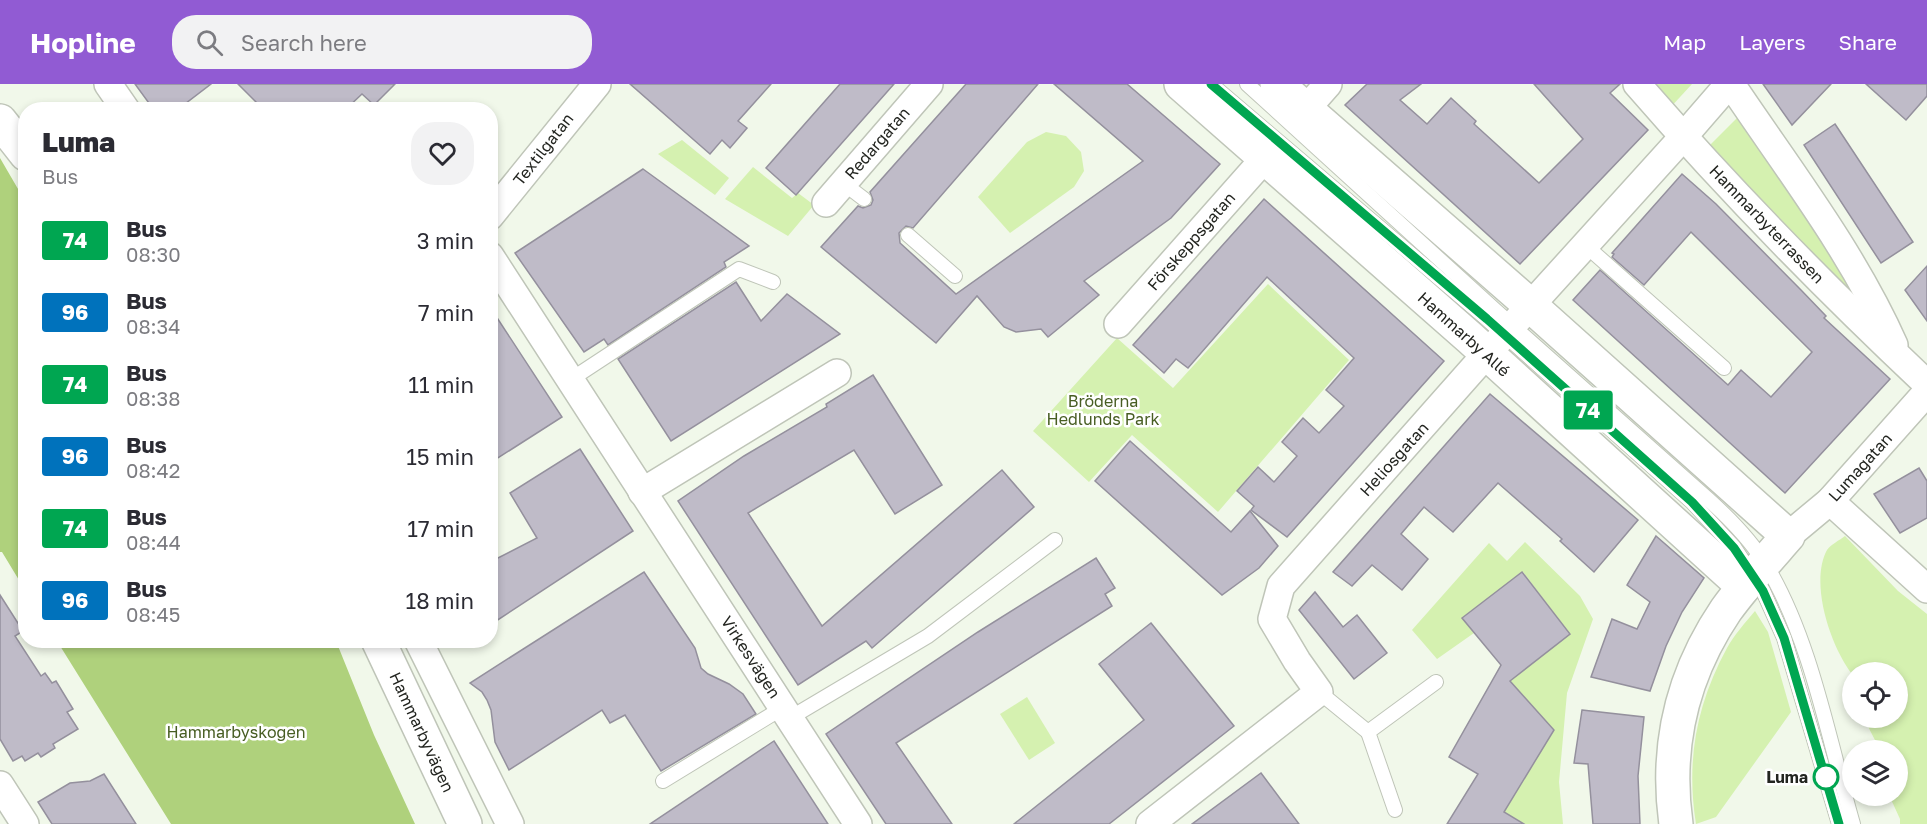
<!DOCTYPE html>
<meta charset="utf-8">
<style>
:root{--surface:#fff;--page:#f2f2f3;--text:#2b2b33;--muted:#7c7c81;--accent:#915bd3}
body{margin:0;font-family:"Golos Text",sans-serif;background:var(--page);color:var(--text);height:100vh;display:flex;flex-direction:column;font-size:22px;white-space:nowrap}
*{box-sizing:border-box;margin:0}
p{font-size:20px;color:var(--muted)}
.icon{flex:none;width:33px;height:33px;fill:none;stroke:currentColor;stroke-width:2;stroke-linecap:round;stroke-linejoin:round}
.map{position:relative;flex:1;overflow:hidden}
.details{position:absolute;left:18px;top:18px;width:480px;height:546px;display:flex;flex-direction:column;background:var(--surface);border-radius:24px;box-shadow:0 3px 9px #0003}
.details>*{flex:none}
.badge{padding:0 12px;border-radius:4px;font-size:21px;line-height:39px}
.controls{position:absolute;left:1842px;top:578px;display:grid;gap:12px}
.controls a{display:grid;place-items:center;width:66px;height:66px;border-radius:50%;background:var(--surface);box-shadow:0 3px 9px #0003;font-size:30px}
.map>.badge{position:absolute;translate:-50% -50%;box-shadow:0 0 0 3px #fff}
.round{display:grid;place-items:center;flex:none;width:63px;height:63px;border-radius:24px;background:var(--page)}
.summary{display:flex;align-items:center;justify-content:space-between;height:102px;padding:0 24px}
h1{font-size:28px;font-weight:800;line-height:45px}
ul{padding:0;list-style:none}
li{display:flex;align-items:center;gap:18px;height:72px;padding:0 24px}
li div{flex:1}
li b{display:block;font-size:22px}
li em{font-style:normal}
li .badge{min-width:66px;font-weight:700;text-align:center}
header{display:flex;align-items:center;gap:36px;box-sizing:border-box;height:84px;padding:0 30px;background:var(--accent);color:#fff}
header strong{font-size:28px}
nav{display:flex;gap:33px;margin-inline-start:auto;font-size:21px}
.search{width:420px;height:54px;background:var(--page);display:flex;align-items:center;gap:15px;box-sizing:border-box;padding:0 21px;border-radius:24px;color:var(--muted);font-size:22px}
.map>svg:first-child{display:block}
.green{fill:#d5f1b0}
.forest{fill:#afd17c}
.building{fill:#bfbbc8;stroke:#94909d;stroke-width:1.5}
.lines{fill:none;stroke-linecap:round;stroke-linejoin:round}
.service-casing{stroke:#bfc5b8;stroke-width:16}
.minor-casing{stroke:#bfc5b8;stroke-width:30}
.tertiary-casing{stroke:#bfc5b8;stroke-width:36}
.secondary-casing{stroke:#bfc5b8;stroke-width:36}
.service{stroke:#fff;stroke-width:14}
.minor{stroke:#fff;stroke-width:27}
.tertiary{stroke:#fff;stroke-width:33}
.secondary{stroke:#fff;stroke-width:33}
.line-casing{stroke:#fff;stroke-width:14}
.line{stroke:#00a651;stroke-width:9}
.stop-dot{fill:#fff;stroke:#00a651;stroke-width:3}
.labels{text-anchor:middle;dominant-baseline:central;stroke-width:5;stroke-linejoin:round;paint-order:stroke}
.street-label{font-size:16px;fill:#232520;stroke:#fff}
.park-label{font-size:16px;fill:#475d22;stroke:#fff}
.stop-label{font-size:16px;font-weight:bold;fill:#232520;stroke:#fff;text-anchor:end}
</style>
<header>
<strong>Hopline</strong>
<div class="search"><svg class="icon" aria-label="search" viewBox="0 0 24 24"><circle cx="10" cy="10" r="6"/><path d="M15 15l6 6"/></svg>Search here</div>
<nav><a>Map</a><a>Layers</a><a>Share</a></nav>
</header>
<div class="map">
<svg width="1927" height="740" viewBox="0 0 1927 740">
<rect width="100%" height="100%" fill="#f1f8ea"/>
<g class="green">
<path d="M1648 0H1692L1669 25Z"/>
<path d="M1740 31 1803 124 1859 217 1708 63Z"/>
<path d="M1046 48 1066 52 1081 68 1084 87 1074 103 1010 149 978 113 1027 58Z"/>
<path d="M682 56 729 94 715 111 658 70Z"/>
<path d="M753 83 792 114 798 109 814 121 788 152 725 115Z"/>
<path d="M1268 200 1349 276 1218 428 1132 351 1089 398 1033 347 1117 254 1173 304Z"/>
<path d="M1845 452 1898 507 1927 530V740H1900V735L1889 711H1898V666H1876V658L1863 633H1898V588L1852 590C1831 563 1809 499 1827 466 1830 461 1840 456 1845 452Z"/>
<path d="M1525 458 1580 512 1593 535 1567 609 1559 698 1563 740H1524L1504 728 1554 646 1510 597 1570 550 1523 488 1462 534 1474 549 1437 575 1412 546 1489 459 1507 477Z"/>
<path d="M1755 527 1768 548 1791 628 1716 733 1696 740C1686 677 1696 621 1727 564 1734 551 1745 539 1755 527Z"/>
<path d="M1027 613 1055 659 1029 676 1000 630Z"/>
</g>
<g class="forest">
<path d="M0 74 25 117V506L2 468H0Z"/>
<path d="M57 557H336L374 651 415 740H171Z"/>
</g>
<g class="building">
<path d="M135 0H211L177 26H154Z"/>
<path d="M238 0H395L374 21 362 10 345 26H267L258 20Z"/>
<path d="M630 0H771L738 37 747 44 730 64 722 56 710 70Z"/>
<path d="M840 0H894L796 111 766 84Z"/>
<path d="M966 0H1038L913 144 906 142 899 149 900 159 956 210 1143 77 1054 0H1127L1220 80 1171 134 1084 197 1099 211 1048 253 1041 245 1016 248 1004 243 977 212 936 259 821 163 858 122 863 124 871 121 873 116 870 108Z"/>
<path d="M1367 0H1421L1400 16 1427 40 1451 14 1476 37 1474 40 1539 99 1583 55 1534 0H1620L1610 9 1648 46 1520 180 1345 21Z"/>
<path d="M1763 0H1831L1792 41Z"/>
<path d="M1866 0H1927V12L1906 36Z"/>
<path d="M1835 40 1913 158 1881 179 1804 61Z"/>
<path d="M643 85 749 162 724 178 726 183 608 261 604 255 584 268 515 169Z"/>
<path d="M1682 90 1716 120 1801 206 1826 232 1824 234 1890 295 1785 409 1573 216 1600 186 1728 301 1741 286 1771 313 1812 268 1691 148 1644 201 1612 173 1614 170 1612 169Z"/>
<path d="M1264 115 1444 277 1287 453 1251 426 1254 422 1237 407 1258 383 1274 398 1297 372 1282 358 1303 334 1319 349 1344 322 1326 306 1354 274 1267 193 1188 284 1176 275 1164 289 1133 261Z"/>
<path d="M1927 182V237L1905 206Z"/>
<path d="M736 198 761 237 787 210 840 250 671 357 618 275Z"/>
<path d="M490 223 562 333 490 379Z"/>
<path d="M873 291 942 401 895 430 854 366 748 429 822 542 1002 386 1034 423 872 564 866 557 798 601 678 417 744 372 827 323 826 320Z"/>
<path d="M1490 310 1638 436 1594 488 1560 457 1562 455 1498 399 1453 448 1424 423 1401 450 1428 475 1402 506 1372 481 1352 502 1333 488Z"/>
<path d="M1130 357 1231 448 1250 427 1278 462 1259 484 1222 511 1095 397Z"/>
<path d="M580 365 633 447 490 541V478L537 454 510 409Z"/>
<path d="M1919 384 1927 397V434L1900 449 1874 410Z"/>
<path d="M1656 452 1704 494 1682 528 1666 562 1650 607 1591 593 1612 535 1637 545 1650 518 1627 501Z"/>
<path d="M1096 474 1115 504 1105 510 1112 522 896 659 952 740H886L826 650 978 548Z"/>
<path d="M644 488 695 564 701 584 708 590 729 600 743 610 756 630 661 687 625 631 610 639 602 626 509 686 495 658 491 626 487 616 482 608 470 599Z"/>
<path d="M1522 488 1570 550 1510 597 1554 646 1504 728 1524 740H1447L1478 690 1449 673 1501 581 1462 534Z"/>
<path d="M1315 508 1343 543 1357 531 1387 569 1354 595 1299 526Z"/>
<path d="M0 511 23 547 15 552 41 592 45 589 52 599 56 597 73 625 67 628 78 645 53 660 55 664 41 673 38 669 25 677 22 672 13 677 0 655Z"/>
<path d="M1151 539 1234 642 1109 740H1014L1144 636 1099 580Z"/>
<path d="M1582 626 1644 633 1638 692 1640 740H1593L1588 680 1574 679Z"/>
<path d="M774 657 828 740H650L765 663Z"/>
<path d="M1261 689 1299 740H1192Z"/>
<path d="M104 690 136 740H52L38 718 70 699 90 697Z"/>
</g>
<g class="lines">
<g class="service-casing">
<g id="service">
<path d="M1211 0 1487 235 1692 418 1734 463 1763 507 1784 554 1839 740"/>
<path d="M1247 0 1495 226 1709 416C1730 435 1751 456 1766 481 1811 555 1829 657 1853 740"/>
<path d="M843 99 864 115"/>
<path d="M908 151 955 192"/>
<path d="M1585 161 1724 284"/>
<path d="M570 296 739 185 773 198"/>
<path d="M1319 608 1368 648"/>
<path d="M790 634 928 552 1055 456"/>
<path d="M663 697 784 623"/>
<path d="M1395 726 1368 648 1436 598"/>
</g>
</g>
<g class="minor-casing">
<g id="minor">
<path d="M108 0 126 26"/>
<path d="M1637 0C1728 105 1826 205 1927 300"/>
<path d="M1731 0C1788 85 1852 167 1894 261"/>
<path d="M1306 25 1328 0"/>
<path d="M826 119 929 0"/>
<path d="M490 132 597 0"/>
<path d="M490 172 858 740"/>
<path d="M1118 240 1265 74"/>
<path d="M642 408 837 289"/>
<path d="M1830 417 1927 505"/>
<path d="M1788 452 1830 417 1927 308"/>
<path d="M418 556 510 740"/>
<path d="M0 701 25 740"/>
<path d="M1150 740 1319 608 1297 577 1272 535 1281 502 1473 285 1683 53 1729 0"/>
</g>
</g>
<g class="tertiary-casing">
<g id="tertiary">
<path d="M1181 0 1470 254 1744 503"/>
<path d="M1277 0 1531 222 1788 452C1767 476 1745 500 1726 526 1682 591 1665 662 1676 740"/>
</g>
</g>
<g class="secondary-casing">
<g id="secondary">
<path d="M0 37 26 70"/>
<path d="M378 556 465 740"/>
</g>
</g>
<use href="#service" class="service"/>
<use href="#minor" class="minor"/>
<use href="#tertiary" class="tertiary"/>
<use href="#secondary" class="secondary"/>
</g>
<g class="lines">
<g class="line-casing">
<path id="line" d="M1211 0 1487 235 1692 418 1734 464 1763 507 1784 554 1839 740"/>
</g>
<use href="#line" class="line"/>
</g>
<circle class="stop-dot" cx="1826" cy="693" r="12"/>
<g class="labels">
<g class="street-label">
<text transform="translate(877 59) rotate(-49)">Redargatan</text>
<text transform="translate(543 65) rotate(-52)">Textilgatan</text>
<text transform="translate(1767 140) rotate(46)">Hammarbyterrassen</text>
<text transform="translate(1191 157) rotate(-49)">Förskeppsgatan</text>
<text transform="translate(1464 250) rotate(42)">Hammarby Allé</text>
<text transform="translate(1394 375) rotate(-48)">Heliosgatan</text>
<text transform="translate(1860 383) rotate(-48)">Lumagatan</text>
<text transform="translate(751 573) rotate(57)">Virkesvägen</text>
<text transform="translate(422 648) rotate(65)">Hammarbyvägen</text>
</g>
<g class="park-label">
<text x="1103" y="317">Bröderna<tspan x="1103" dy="18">Hedlunds Park</tspan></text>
<text x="236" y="648">Hammarbyskogen</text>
</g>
<g class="stop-label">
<text x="1808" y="693">Luma</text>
</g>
</g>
</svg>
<div class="controls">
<a><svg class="icon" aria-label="locate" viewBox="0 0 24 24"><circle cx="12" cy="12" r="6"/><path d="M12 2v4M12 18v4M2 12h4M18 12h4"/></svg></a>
<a><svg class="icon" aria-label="layers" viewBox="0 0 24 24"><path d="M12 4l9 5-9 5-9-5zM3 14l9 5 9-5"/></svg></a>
</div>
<b class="badge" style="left:1588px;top:326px;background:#00a651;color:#fff">74</b>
<section class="details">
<div class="summary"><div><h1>Luma</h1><p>Bus</p></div><a class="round"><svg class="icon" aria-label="heart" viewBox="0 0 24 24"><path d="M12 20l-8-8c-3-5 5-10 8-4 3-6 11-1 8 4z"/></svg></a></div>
<ul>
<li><span class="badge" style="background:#00a651;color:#fff">74</span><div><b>Bus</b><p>08:30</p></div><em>3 min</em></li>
<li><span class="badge" style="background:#0072bc;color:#fff">96</span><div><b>Bus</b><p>08:34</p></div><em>7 min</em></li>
<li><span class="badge" style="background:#00a651;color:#fff">74</span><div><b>Bus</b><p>08:38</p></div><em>11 min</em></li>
<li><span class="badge" style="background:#0072bc;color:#fff">96</span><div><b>Bus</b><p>08:42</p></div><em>15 min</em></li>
<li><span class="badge" style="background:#00a651;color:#fff">74</span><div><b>Bus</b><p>08:44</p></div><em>17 min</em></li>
<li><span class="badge" style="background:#0072bc;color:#fff">96</span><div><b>Bus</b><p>08:45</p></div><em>18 min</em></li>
</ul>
</section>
</div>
